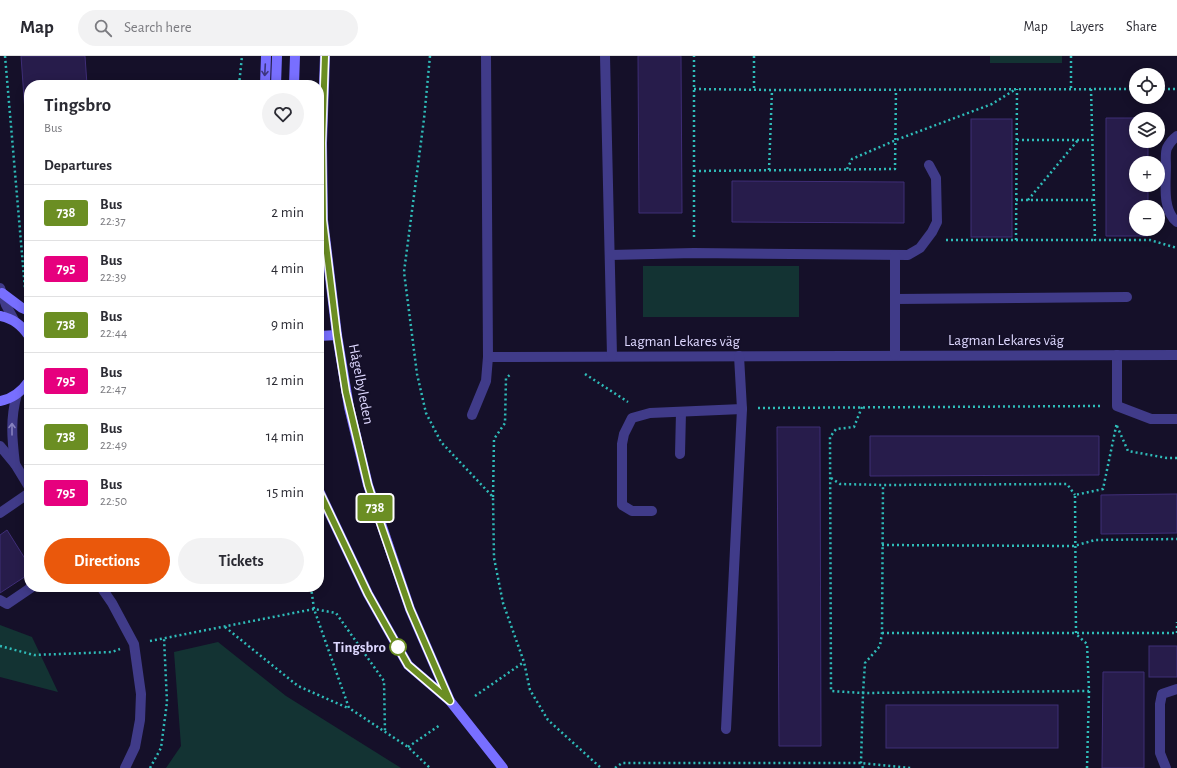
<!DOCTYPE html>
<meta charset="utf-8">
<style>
:root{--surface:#fff;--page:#f2f2f3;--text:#2b2b33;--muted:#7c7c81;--line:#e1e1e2;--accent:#ea580c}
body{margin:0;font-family:"Alegreya Sans",sans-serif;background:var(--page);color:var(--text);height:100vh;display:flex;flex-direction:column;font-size:15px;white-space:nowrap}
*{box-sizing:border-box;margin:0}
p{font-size:13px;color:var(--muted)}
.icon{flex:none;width:22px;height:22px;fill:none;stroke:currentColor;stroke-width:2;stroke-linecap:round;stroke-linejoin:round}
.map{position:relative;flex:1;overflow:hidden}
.panel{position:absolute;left:24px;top:24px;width:300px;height:512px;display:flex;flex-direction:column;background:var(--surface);border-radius:16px;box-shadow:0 2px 10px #0003}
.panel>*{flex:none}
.badge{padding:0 8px;border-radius:3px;font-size:14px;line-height:26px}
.buttons{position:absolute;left:1129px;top:12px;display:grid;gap:8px}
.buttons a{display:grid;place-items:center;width:36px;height:36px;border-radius:50%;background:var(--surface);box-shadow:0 2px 10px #0003;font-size:20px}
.map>.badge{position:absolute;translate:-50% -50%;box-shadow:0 0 0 2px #fff}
h2{padding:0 20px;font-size:15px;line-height:36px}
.round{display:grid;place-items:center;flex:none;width:42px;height:42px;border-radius:21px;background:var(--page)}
.head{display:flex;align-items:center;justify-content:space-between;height:68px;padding:0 20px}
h1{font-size:19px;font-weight:700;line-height:30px}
.action{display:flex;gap:8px;margin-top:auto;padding:8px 20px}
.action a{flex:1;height:46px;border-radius:24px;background:var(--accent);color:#fff;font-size:16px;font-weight:700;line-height:46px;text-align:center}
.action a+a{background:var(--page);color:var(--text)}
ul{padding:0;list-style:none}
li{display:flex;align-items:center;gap:12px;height:56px;padding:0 20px;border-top:1px solid var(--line)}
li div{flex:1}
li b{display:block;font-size:15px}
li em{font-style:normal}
li .badge{min-width:44px;font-weight:700;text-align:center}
header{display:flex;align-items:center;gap:24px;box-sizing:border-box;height:56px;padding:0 20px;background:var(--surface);border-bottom:1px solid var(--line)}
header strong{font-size:19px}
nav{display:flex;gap:22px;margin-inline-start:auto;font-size:14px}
.search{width:280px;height:36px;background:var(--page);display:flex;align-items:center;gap:10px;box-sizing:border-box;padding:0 14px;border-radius:22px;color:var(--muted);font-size:15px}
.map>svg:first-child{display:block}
.green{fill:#133333}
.building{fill:#271c4b;stroke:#3f2e77}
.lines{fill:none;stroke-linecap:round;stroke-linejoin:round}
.path{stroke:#2fbcb9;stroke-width:2.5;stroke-dasharray:2 3;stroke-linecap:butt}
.lane{stroke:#403b89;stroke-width:10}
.street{stroke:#403b89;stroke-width:10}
.secondary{stroke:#786fff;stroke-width:10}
.oneway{stroke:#3d367f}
.oneway2{stroke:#8782be}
.line-casing{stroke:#fff;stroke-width:9}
.line{stroke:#6b8e23;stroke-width:6}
.stop-dot{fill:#fff;stroke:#6b8e23;stroke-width:2}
.labels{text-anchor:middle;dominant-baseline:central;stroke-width:3.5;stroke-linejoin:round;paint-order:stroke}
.street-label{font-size:15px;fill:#ded8ff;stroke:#151029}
.stop-label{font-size:15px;font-weight:bold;fill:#ded8ff;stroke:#151029;text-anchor:end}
</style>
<header>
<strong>Map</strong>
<div class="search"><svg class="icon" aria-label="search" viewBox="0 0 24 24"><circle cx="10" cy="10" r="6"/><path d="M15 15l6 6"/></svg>Search here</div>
<nav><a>Map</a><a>Layers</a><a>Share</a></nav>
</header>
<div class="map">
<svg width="1177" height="712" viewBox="0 0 1177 712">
<rect width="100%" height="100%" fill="#151029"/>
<g class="green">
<rect x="990" y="0" width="72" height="7"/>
<rect x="643" y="210" width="156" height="51"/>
<path d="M0 569 32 581 58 636 0 621Z"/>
<path d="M218 586 286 640 401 712H166L181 690 174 596Z"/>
</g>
<g class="building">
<path d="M21 0H85L87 29H29V112Z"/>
<path d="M638 0H681L682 157H639Z"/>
<path d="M1106 62H1148V63H1136V85H1148V107H1136V129H1148V151H1136V173H1148V180H1106Z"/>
<rect x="971" y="63" width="41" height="118"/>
<path d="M732 125 904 126V167L732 166Z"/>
<path d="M26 170H29V195L27 193Z"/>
<path d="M777 371H820L821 690H779Z"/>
<path d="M870 380H1099V419L870 420Z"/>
<path d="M1177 438V477L1101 478V439Z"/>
<path d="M7 474 29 509V518L0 537V479Z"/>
<rect x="1149" y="590" width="28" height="31"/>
<path d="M1103 616H1144V712H1102Z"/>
<rect x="886" y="649" width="172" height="43"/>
</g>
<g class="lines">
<g class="path">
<path d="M5 0 25 233"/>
<path d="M430 0 424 63 404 216 417 318 426 357 441 386 493 441 494 502 503 547 524 606 530 634 548 664 601 712"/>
<path d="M754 0V33"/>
<path d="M1071 0V33"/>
<path d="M239 29 242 0"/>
<path d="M694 33 772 34 1136 33"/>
<path d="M1091 33 1095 184H1150L1177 192"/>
<path d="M1158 33H1177"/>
<path d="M1017 84H1092"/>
<path d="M847 113 852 103 896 84 992 48 1016 33"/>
<path d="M769 114 772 34"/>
<path d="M694 115 895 113 896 34"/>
<path d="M1016 144H1094"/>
<path d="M1028 144 1078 84"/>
<path d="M694 181V0"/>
<path d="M946 184H1095"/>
<path d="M1016 184 1017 33"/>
<path d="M585 318 628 346"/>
<path d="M862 351 854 371 836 373 830 381 831 635 863 637 1089 635"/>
<path d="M758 352 1101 350"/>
<path d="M1117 370 1128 395 1167 402H1177"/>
<path d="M831 422 840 428 883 429 1067 428 1075 439"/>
<path d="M493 441 494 383 505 367 506 322 511 318"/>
<path d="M882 489 1074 490 1095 484 1177 483"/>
<path d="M311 531 314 553 349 652 408 691 430 712"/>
<path d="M225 571 298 630 348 652"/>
<path d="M882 577H1177"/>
<path d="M1177 577V566"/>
<path d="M150 585 314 553 336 557 384 625 385 676"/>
<path d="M0 590 34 599 112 596 120 593"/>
<path d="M475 640 524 606"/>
<path d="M408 691 440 669"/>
<path d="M150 712 161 692 167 646 164 582"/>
<path d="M615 712 622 707H861L911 712"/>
<path d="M863 712 861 707 863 637 865 607 880 590 882 577 883 429"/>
<path d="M1087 712 1089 635 1087 588 1076 578 1075 439 1103 433 1117 366"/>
</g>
<g class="lane">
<path d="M1177 80C1173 83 1169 88 1167 92 1165 97 1166 105 1166 110 1166 127 1162 155 1177 166"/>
<path d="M895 243 1127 241"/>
<path d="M1117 299V350L1151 363H1177"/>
<path d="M472 359 486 325 488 301"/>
<path d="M680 398 681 356"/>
<path d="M652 455H632L622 449V388L624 378 632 362 650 357 742 353"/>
<path d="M0 457 29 437"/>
<path d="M0 544 7 548 32 531"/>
<path d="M1166 712 1160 697V648L1162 638 1177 633"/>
</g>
<g class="street">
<path d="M486 0 488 301 1177 299"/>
<path d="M605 0 612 300"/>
<path d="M610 199 694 197 908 199 920 192 932 176 937 166 936 122 929 109"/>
<path d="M0 232 6 249 14 264"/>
<path d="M895 299V199"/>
<path d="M0 390 15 408 29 431"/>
<path d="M15 408C12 383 10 363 17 338"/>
<path d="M101 531 112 547 134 588 141 638 140 664 135 691 125 712"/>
<path d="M726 673 742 353 739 300"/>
</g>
<g class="secondary">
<path d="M325 0 322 87 323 164 337 279 349 351 368 429 410 553 450 645"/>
<path d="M265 29 266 0"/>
<path d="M276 29 277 0"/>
<path d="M294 29 295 0"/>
<path d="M2 237 22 252 29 255"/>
<path d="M0 260C14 263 21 269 29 280"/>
<path d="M319 280 337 279"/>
<path d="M0 345C12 343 22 335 29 325"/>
<path d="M319 435 368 538 408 609 450 645 503 712"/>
</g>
</g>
<defs><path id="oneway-shaft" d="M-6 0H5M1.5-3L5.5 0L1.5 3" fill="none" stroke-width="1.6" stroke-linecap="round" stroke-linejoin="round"/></defs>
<use class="oneway" href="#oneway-shaft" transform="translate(265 14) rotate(93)"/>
<use class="oneway2" href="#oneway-shaft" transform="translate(12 373) rotate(-90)"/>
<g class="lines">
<g class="line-casing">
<path id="line" d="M319 435 368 538 408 609 450 645 410 553 380 466 368 429 346 336 337 279 323 164 322 87 325 0"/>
</g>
<use href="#line" class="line"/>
</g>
<circle class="stop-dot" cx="398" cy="591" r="8"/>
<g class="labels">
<g class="street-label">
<text x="1006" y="284">Lagman Lekares väg</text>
<text x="682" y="285">Lagman Lekares väg</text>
<text transform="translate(361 328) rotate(79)">Hågelbyleden</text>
</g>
<g class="stop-label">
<text x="386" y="591">Tingsbro</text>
</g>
</g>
</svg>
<div class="buttons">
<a><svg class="icon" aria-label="locate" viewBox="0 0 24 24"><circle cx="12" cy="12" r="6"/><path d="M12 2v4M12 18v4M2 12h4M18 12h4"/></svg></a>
<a><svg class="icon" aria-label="layers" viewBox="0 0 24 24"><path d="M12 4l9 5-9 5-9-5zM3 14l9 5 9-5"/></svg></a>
<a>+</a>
<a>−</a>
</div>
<b class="badge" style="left:375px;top:452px;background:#6b8e23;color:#fff">738</b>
<section class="panel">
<div class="head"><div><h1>Tingsbro</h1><p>Bus</p></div><a class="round"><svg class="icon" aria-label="heart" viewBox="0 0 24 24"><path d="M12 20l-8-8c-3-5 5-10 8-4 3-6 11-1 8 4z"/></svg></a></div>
<h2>Departures</h2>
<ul>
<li><span class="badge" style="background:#6b8e23;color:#fff">738</span><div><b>Bus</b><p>22:37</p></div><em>2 min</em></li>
<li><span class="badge" style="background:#e6007e;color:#fff">795</span><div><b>Bus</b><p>22:39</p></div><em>4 min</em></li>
<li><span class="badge" style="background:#6b8e23;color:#fff">738</span><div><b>Bus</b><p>22:44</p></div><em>9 min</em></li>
<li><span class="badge" style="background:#e6007e;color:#fff">795</span><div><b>Bus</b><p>22:47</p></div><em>12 min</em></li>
<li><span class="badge" style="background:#6b8e23;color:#fff">738</span><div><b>Bus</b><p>22:49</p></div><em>14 min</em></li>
<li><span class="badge" style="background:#e6007e;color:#fff">795</span><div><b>Bus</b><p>22:50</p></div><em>15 min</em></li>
</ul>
<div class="action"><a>Directions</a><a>Tickets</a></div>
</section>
</div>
